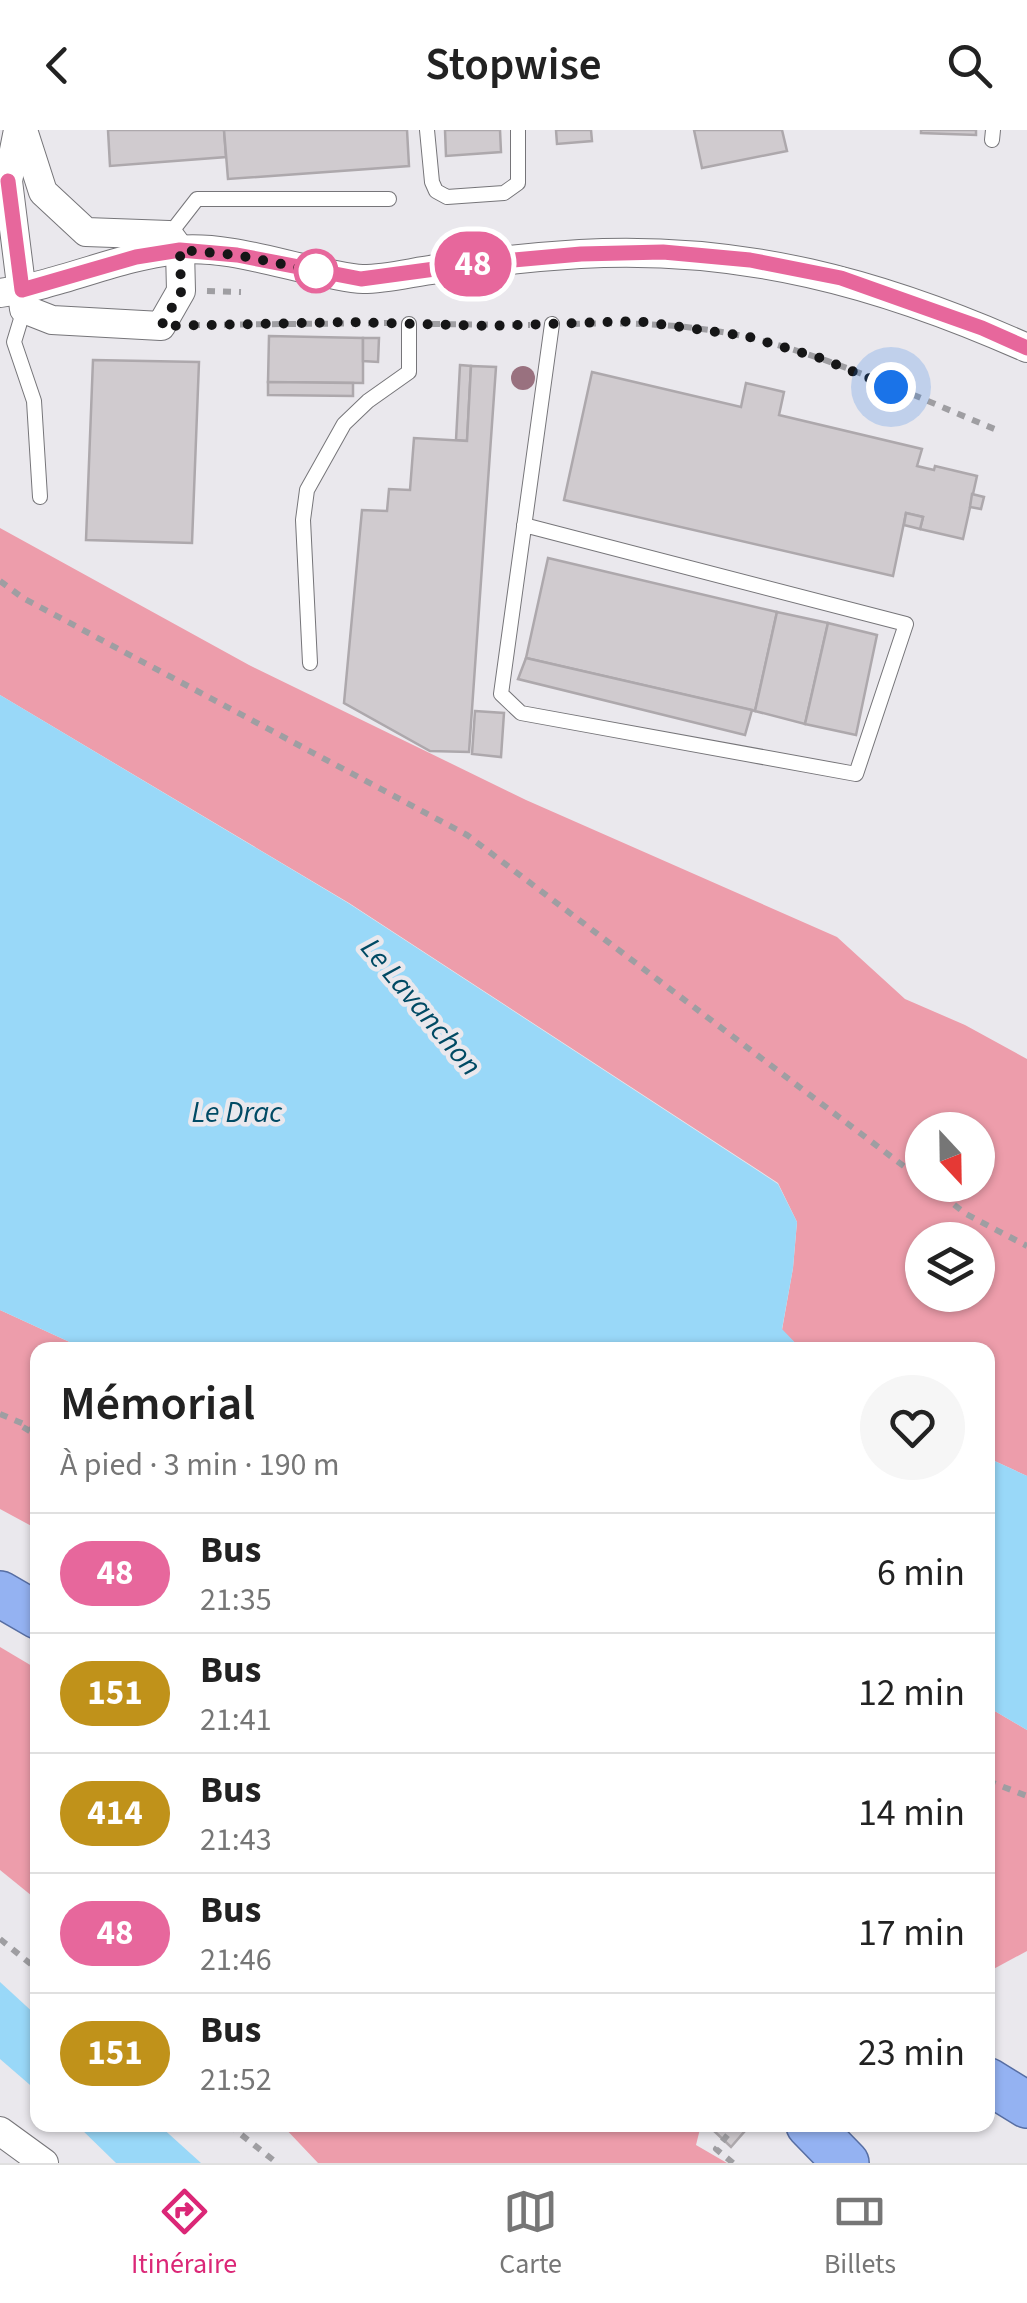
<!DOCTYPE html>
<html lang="fr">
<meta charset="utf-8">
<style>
:root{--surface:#fff;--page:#f6f6f6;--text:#222;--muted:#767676;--line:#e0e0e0;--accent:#db2777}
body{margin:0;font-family:"Source Sans 3",sans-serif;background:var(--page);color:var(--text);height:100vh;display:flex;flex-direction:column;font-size:38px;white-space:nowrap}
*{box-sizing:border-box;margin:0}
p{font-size:32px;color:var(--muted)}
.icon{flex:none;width:55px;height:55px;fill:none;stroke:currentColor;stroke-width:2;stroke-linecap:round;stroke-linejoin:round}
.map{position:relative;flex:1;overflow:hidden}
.side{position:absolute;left:30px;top:1212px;width:965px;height:790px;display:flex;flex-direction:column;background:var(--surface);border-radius:20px;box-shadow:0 2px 8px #0004}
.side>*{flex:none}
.badge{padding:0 20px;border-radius:32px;font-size:35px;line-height:65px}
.needle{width:65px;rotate:158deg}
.buttons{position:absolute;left:905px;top:982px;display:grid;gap:20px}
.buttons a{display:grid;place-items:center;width:90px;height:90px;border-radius:50%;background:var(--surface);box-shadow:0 2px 8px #0004;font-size:50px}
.you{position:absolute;width:50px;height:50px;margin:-25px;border:8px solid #fff;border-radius:50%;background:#1a73e8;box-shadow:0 0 0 15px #1a73e833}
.map>.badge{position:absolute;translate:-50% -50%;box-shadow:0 0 0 5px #fff}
.round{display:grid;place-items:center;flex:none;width:105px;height:105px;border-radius:52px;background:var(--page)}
.headline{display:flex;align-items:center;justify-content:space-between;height:170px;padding:0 30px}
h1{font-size:48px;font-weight:600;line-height:75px}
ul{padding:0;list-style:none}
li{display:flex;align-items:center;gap:30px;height:120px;padding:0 30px;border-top:2px solid var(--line)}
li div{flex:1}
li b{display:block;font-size:38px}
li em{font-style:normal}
li .badge{min-width:110px;font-weight:700;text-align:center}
header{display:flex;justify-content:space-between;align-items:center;height:130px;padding:0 30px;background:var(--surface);font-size:45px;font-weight:600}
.tabs{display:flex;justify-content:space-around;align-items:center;height:140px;border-top:2px solid var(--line);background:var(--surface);font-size:28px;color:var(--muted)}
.tabs a{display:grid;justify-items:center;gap:5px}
.tabs .on{color:var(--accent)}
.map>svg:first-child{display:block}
.forest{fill:#ed9dab;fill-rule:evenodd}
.water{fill:#99d8f8}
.building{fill:#d0cbcf;stroke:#ada8ac;stroke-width:2.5}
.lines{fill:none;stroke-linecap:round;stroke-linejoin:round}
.service-casing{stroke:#767579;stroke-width:16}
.minor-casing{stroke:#767579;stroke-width:30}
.trunk-casing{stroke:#576ea3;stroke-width:48}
.path{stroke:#9f9ea2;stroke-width:6;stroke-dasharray:8 8;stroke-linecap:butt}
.service{stroke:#fff;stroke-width:14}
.minor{stroke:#fff;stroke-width:28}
.trunk{stroke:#94b2f2;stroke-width:45}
.tree{fill:#99717f}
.line-casing{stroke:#fff;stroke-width:22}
.line{stroke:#e7679c;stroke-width:15}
.walk{stroke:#161617;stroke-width:10;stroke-dasharray:0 18}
.stop-dot{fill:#fff;stroke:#e7679c;stroke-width:5}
.labels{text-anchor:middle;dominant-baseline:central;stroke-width:9;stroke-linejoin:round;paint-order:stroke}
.water-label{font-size:30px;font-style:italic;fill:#004a64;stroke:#eae8ed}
</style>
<header><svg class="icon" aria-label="back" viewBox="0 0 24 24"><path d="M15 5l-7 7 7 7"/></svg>Stopwise<svg class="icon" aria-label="search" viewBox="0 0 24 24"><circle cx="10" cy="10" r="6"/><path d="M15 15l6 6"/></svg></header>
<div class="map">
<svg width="1027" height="2033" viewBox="0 0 1027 2033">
<rect width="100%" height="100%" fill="#eae8ed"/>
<g class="forest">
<path d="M0 398 249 535 526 670 837 807 905 869 965 895 1027 929V1346L988 1328V1220H802L782 1200 793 1138 797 1092 778 1053 349 773 0 565ZM922 1000H978V1055H922ZM922 1110H978V1165H922Z"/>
<path d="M0 1180 87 1220H38L37 1399 0 1379Z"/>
<path d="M0 1517 37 1539V1770L0 1740Z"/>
<path d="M988 1577 1027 1600V1821L988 1842Z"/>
<path d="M282 1995H701L696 2015 727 2033H318Z"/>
</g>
<g class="water">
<path d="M0 565 348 773 778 1054 797 1092 793 1138 782 1199 802 1220H87L0 1180Z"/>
<path d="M988 1328 1027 1346V1600L988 1577Z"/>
<path d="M0 1852 37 1886V1961L0 1929Z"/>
<path d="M77 1995H159L201 2033H116Z"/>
</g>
<g class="building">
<path d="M108 0H224L226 27 110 36Z"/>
<path d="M224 0H407L409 36 228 49Z"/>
<path d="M445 0H500L501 22 446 26Z"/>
<path d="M556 0H591L592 11 557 14Z"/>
<path d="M694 0H782L787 21 702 38Z"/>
<path d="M921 0H976V5L921 3Z"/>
<path d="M269 206 363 208V253L268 252Z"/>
<path d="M363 208H379L378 232 363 231Z"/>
<path d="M93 230 199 232 192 413 86 410Z"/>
<path d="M460 235 471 236 467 311 456 310Z"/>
<path d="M471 236 496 237 469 622 430 621 344 573 362 380 387 381 389 359 410 360 414 308 467 311Z"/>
<path d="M592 242 741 277 746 253 784 262 779 285 922 319 917 336 934 340 935 336 977 346 963 409 920 399 923 387 906 383 893 446 564 370Z"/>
<path d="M268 252 353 253V266L268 265Z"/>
<path d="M972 364 984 367 981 379 970 377Z"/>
<path d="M906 383 923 387 920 399 904 395Z"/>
<path d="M548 428 777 482 755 581 526 528Z"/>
<path d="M777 482 828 493 805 594 755 581Z"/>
<path d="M828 493 877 505 856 605 805 594Z"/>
<path d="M526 528 752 580 745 605 518 549Z"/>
<path d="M475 581 504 583 501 627 472 624Z"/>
<path d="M715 1995H737L744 2002 731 2017 712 1999Z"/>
</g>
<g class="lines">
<g class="service-casing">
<g id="service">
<path d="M427 0 432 52 436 61 447 67 504 63 518 53V0"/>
<path d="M992 10 993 0"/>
<path d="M169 105 197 69H389"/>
<path d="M24 179 14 212 34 271 40 367"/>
<path d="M524 395 906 494 856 644 521 583 501 564 552 194"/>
<path d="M310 533 303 390 307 360 344 294 368 271 409 242V194"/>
</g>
</g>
<g class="minor-casing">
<g id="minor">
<path d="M18 0 8 51 24 179 52 190 161 196 181 161 180 120"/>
<path d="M23 0 43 62 86 102 169 105 180 120"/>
<path d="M0 163C60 155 116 127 176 120 225 115 278 134 325 143 337 145 351 149 363 149 387 149 413 142 437 139 485 132 533 127 580 124 742 115 881 153 1027 218"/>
<path d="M0 2001 44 2033"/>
</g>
</g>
<g class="trunk-casing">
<g id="trunk">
<path d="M0 1464 38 1486"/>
<path d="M988 1951 1027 1975"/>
<path d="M809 1995 846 2033"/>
</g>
</g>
<g class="path">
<path d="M207 161 241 162"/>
<path d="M432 194 530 195"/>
<path d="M572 194C630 192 690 194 747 207 833 227 916 267 997 300"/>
<path d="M192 195 390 193"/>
<path d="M0 451 23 468 467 705 922 1050"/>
<path d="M929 1055 966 1084 1027 1116"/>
<path d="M0 1284 38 1300"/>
<path d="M23 1297 38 1306"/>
<path d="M988 1651 1027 1666"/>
<path d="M0 1809 38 1840"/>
<path d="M229 1995 277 2033"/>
<path d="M733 2033 716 2019 736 1995"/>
</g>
<use href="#service" class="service"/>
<use href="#minor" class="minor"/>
<use href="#trunk" class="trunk"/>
</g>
<circle class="tree" cx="523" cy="248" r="12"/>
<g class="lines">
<g class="line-casing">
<path id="line" d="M8 51 22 160 136 127 180 120 237 125 361 149 479 133 581 124 663 122 750 130 841 148 982 198 1027 218"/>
</g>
<use href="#line" class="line"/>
<path class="walk" d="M316 141 237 125 180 120 181 162 161 196 351 192 488 196 637 191 746 206 820 228 891 257"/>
</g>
<circle class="stop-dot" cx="316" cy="141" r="20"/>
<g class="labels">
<g class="water-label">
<text transform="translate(421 877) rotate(50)">Le Lavanchon</text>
<text x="237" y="982">Le Drac</text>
</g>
</g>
</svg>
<div class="buttons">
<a><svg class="needle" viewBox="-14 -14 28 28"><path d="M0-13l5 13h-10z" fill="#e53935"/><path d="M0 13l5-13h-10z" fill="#767676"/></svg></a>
<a><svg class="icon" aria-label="layers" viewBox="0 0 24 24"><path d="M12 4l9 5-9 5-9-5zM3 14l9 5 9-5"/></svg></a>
</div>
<div class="you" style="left:891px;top:257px"></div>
<b class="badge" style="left:473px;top:134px;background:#e7679c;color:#fff">48</b>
<section class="side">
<div class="headline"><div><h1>Mémorial</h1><p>À pied · 3 min · 190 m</p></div><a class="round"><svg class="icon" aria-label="heart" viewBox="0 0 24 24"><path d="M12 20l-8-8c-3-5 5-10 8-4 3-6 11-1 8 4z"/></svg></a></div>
<ul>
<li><span class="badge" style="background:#e7679c;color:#fff">48</span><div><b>Bus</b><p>21:35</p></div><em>6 min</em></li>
<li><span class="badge" style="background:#c0921a;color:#fff">151</span><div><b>Bus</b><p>21:41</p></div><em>12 min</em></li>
<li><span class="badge" style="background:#c0921a;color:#fff">414</span><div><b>Bus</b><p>21:43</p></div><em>14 min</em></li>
<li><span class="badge" style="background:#e7679c;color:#fff">48</span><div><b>Bus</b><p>21:46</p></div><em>17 min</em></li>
<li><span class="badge" style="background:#c0921a;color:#fff">151</span><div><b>Bus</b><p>21:52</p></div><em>23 min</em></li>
</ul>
</section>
</div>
<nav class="tabs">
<a class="on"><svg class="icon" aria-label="directions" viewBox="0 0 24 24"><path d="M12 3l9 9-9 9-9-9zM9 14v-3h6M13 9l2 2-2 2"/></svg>Itinéraire</a>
<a><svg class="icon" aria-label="map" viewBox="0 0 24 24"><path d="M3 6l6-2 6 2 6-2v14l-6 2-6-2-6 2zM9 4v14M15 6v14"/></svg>Carte</a>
<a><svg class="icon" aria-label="tickets" viewBox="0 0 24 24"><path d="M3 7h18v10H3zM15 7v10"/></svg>Billets</a>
</nav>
